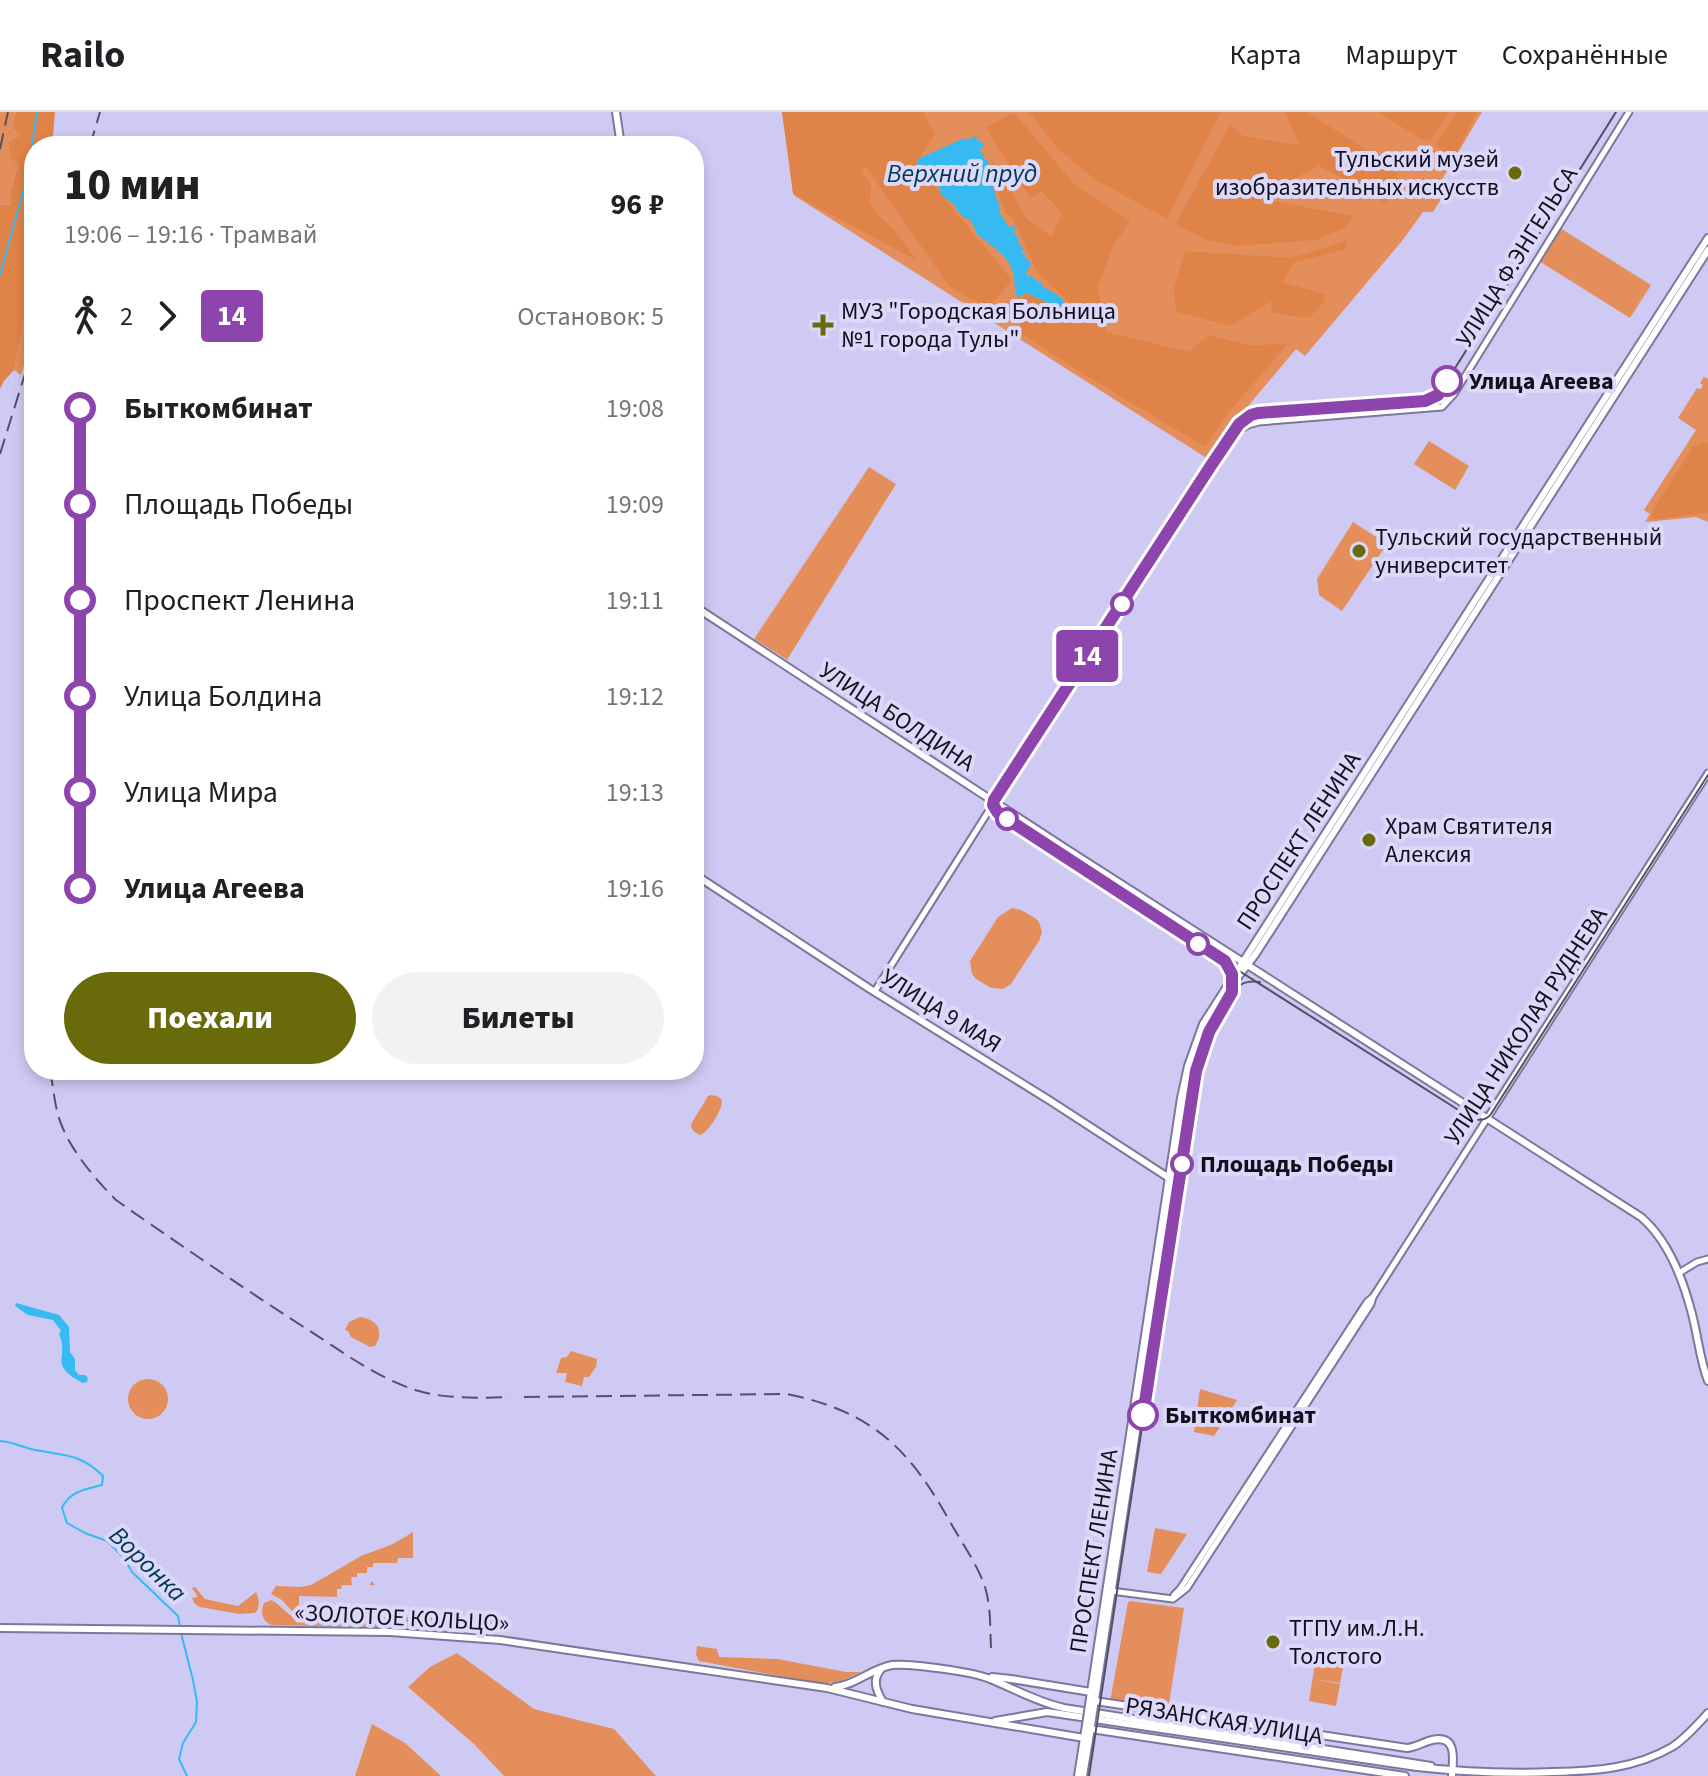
<!DOCTYPE html>
<html lang="ru">
<meta charset="utf-8">
<style>
:root{--surface:#fff;--page:#f2f2f2;--text:#202124;--muted:#757577;--line:#e0e0e0;--accent:#696b0b}
body{margin:0;font-family:"Source Sans 3",sans-serif;background:var(--page);color:var(--text);height:100vh;display:flex;flex-direction:column;font-size:30px;white-space:nowrap}
*{box-sizing:border-box;margin:0}
p{font-size:26px;color:var(--muted)}
.icon{flex:none;width:44px;height:44px;fill:none;stroke:currentColor;stroke-width:2;stroke-linecap:round;stroke-linejoin:round}
.map{position:relative;flex:1;overflow:hidden}
.drawer{position:absolute;left:24px;top:24px;width:680px;height:944px;display:flex;flex-direction:column;background:var(--surface);border-radius:32px;box-shadow:0 4px 12px #0003}
.drawer>*{flex:none}
.badge{padding:0 16px;border-radius:6px;font-size:28px;line-height:52px}
.map>.badge{position:absolute;translate:-50% -50%;box-shadow:0 0 0 4px #fff}
.legs{display:flex;align-items:center;gap:12px;height:88px;padding:0 40px;font-size:26px}
.legs p{margin-inline-start:auto}
.summary{display:flex;align-items:center;justify-content:space-between;height:136px;padding:0 40px}
h1{font-size:44px;font-weight:800;line-height:60px}
.cta{display:flex;gap:16px;margin-top:auto;padding:16px 40px}
.cta a{flex:1;height:92px;border-radius:48px;background:var(--accent);color:#fff;font-size:32px;font-weight:800;line-height:92px;text-align:center}
.cta a+a{background:var(--page);color:var(--text)}
ul{padding:0 40px;list-style:none}
li{display:flex;align-items:center;gap:28px;height:96px;font-size:30px}
li i{display:grid;place-items:center;width:12px;height:100%;margin:0 10px;background:currentColor}
li i::after{content:'';width:20px;height:20px;margin:-10px;border:6px solid;border-radius:50%;background:var(--surface)}
li p{margin-inline-start:auto}
li:first-child i{background:linear-gradient(#0000 50%,currentColor 0)}
li:last-child i{background:linear-gradient(currentColor 50%,#0000 0)}
header{display:flex;align-items:center;gap:48px;box-sizing:border-box;height:112px;padding:0 40px;background:var(--surface);border-bottom:2px solid var(--line)}
header strong{font-size:38px}
nav{display:flex;gap:44px;margin-inline-start:auto;font-size:28px}
.map>svg:first-child{display:block}
.green{fill:#e48f5b}
.forest{fill:#e08348}
.water{fill:#35baf2}
.lines{fill:none;stroke-linecap:round;stroke-linejoin:round}
.stream{stroke:#35baf2;stroke-width:2}
.minor-casing{stroke:#7c779c;stroke-width:9}
.major-casing{stroke:#7c779c;stroke-width:10}
.minor{stroke:#fff;stroke-width:5}
.major{stroke:#fff;stroke-width:6}
.tram{stroke:#535067;stroke-width:2}
.rail{stroke:#535067;stroke-width:2;stroke-dasharray:16 8;stroke-linecap:butt}
.major-bridge-casing{stroke:#7c779c;stroke-width:10;stroke-linecap:butt}
.major-bridge{stroke:#fff;stroke-width:6}
.line-1-casing{stroke:#fff;stroke-width:18}
.line-1{stroke:#8e44ad;stroke-width:12}
.poi-dot{fill:#696b0b;stroke:#dcd8f9;stroke-width:3}
.stop-1-dot{fill:#fff;stroke:#8e44ad;stroke-width:4}
.labels{text-anchor:middle;dominant-baseline:central;stroke-width:8;stroke-linejoin:round;paint-order:stroke}
.poi-label{font-size:24px;fill:#13101e;stroke:#dcd8f9;text-anchor:start}
.street-label{font-size:24px;fill:#13101e;stroke:#dcd8f9}
.stop-label{font-size:24px;font-weight:bold;fill:#13101e;stroke:#dcd8f9;text-anchor:start}
.water-label{font-size:26px;font-style:italic;fill:#003a50;stroke:#dcd8f9}
</style>
<header>
<strong>Railo</strong>
<nav><a>Карта</a><a>Маршрут</a><a>Сохранённые</a></nav>
</header>
<div class="map">
<svg width="1708" height="1664" viewBox="0 0 1708 1664">
<rect width="100%" height="100%" fill="#cfcaf3"/>
<g class="green">
<path d="M0 0H16L12 16 20 24 18 52 11 78V93L0 92Z"/>
<path d="M782 0H1482L1434 81V83L1441 87 1433 100H1423L1402 129 1305 244 1296 237 1243 300 1235 303 1208 347 795 84Z"/>
<path d="M1560 116 1651 173 1630 206 1539 149Z"/>
<path d="M34 157V219L21 263 14 258Z"/>
<path d="M1704 265 1708 267V410L1696 405 1645 410 1650 402 1644 398 1696 318 1678 306 1697 276 1701 277 1703 273 1700 271Z"/>
<path d="M1429 329 1469 354 1455 378 1414 352Z"/>
<path d="M869 355 896 372 785 551 786 547 754 527Z"/>
<path d="M1353 410 1387 432 1342 499 1319 483 1317 467Z"/>
<path d="M1012 796 1021 798 1035 806 1039 810 1042 820 1039 829 1011 872 1003 877 991 876 976 867 972 862 970 849 998 805Z"/>
<path d="M711 983 717 984 722 988C722 999 710 1017 701 1023 695 1021 691 1018 691 1012L708 984Z"/>
<path d="M360 1205C377 1207 385 1219 375 1234L370 1235 351 1225 348 1219 345 1218 349 1210Z"/>
<path d="M571 1239 597 1247 596 1255 589 1265H584L582 1274 565 1270 567 1261H556L561 1246 567 1245Z"/>
<circle cx="148" cy="1287" r="20"/>
<path d="M1200 1277 1237 1288 1214 1324 1194 1320Z"/>
<path d="M1155 1416 1187 1422 1161 1462 1147 1460Z"/>
<path d="M413 1420V1446H398L397 1451H373V1455H367V1461H357V1465H351L352 1473H370L372 1469 375 1473H395H342L341 1477H337V1485L299 1484V1496L325 1497H300L299 1500H293L282 1488 271 1482 276 1474 300 1475 311 1473 361 1444 393 1432Z"/>
<path d="M195 1475 205 1487 238 1494 256 1480C259 1487 261 1495 255 1501L239 1502 200 1495 195 1492 192 1486 198 1485 192 1476Z"/>
<path d="M271 1488C281 1492 286 1503 296 1506L441 1505V1516L272 1513C262 1510 260 1500 264 1491Z"/>
<path d="M1130 1489 1184 1496 1168 1599 1110 1590 1128 1490Z"/>
<path d="M443 1505 508 1506 507 1521 446 1515 443 1513Z"/>
<path d="M697 1534 717 1537 719 1545 777 1547 846 1560H861L841 1569 822 1572 699 1549 696 1543Z"/>
<path d="M457 1541 534 1597 614 1617 656 1664H504L474 1632 408 1575 430 1555Z"/>
<path d="M1316 1545 1344 1550 1340 1571 1313 1567 1340 1572 1336 1594 1309 1589Z"/>
<path d="M372 1612 405 1631 441 1664H355Z"/>
</g>
<g class="forest">
<path d="M16 0H55L52 34H34V157L14 258 4 269 0 277V92L11 93V78L18 52 11 46 9 30 20 24 12 16Z"/>
<path d="M782 0H923L935 22 918 47 917 53 1012 168 990 194 970 187 949 174 865 54 862 61 871 72 870 89 877 102 896 120 916 148 793 82Z"/>
<path d="M1029 0H1221L1167 107 1096 68 1059 38Z"/>
<path d="M1285 0H1307L1397 57V64L1401 71 1385 91 1319 54 1256 86 1354 104 1345 116 1316 128 1236 134 1207 128 1179 114 1176 111 1230 13 1243 24 1299 33Z"/>
<path d="M1378 0H1449L1430 29 1421 27Z"/>
<path d="M1457 0H1477L1457 40 1451 46 1444 44 1445 40 1435 33Z"/>
<path d="M1014 1 1074 72 1130 109 1112 136 1098 175 1106 220 1189 240 1208 223 1248 233 1288 232 1232 296 1205 335 1088 265 1019 220 1022 187 1026 181 1061 197 1066 202 1070 191 1037 160 1013 107 1005 100 994 69 991 46 1028 108 1052 125 1062 101 1041 79 1031 87 1003 44 986 15Z"/>
<path d="M1347 129 1346 137 1294 151 1282 170 1325 182 1324 190 1309 206 1272 201 1271 189 1230 214 1176 200 1174 177 1185 139 1291 146Z"/>
<path d="M1706 330 1708 331V401L1655 407 1651 406 1655 394 1694 334Z"/>
</g>
<g class="water">
<path d="M976 24 978 30H982L984 35 979 38 984 42V47L987 48 993 64 991 67 997 89 1001 90 998 92 1000 98 999 100 1009 115 1015 114 1017 118H1014V121L1019 127 1018 131 1024 137 1020 142H1025V146L1030 149 1031 153 1026 161 1029 165 1031 163 1038 170H1041L1042 174 1062 186 1064 191 1068 194 1067 196 1061 197 1026 181 1018 186C1013 175 1016 164 1010 153 1003 139 986 131 975 120V116L972 112V109L963 105 956 97V95L940 81 941 77 928 66 929 63 921 58 920 54 917 53 918 47 960 28 964 26 967 28Z"/>
<path d="M16 1191 59 1203 69 1215 70 1240 75 1247V1258L79 1263H85L88 1266 87 1270 83 1271C47 1252 70 1246 59 1222L61 1219 53 1208 28 1203 15 1194Z"/>
</g>
<g class="lines">
<g class="stream">
<path d="M0 163 32 48 33 26 37 0"/>
<path d="M1068 194 1084 200"/>
<path d="M0 1329C12 1330 20 1334 31 1337 61 1344 79 1340 103 1364L102 1373C86 1377 70 1379 62 1396L67 1411 85 1421 107 1429 124 1446 132 1460 178 1504 180 1515"/>
<path d="M181 1521 193 1568 197 1590 196 1610 183 1631 179 1647 187 1664"/>
</g>
<g class="minor-casing">
<g id="minor">
<path d="M875 879 988 700 1235 320 1248 313 1259 310 1442 295 1454 282 1629 0"/>
<path d="M1679 1161 1697 1150 1708 1147"/>
<path d="M1111 1479 1173 1487 1187 1476 1371 1192 1373 1185 1708 661"/>
<path d="M1173 1486 1174 1483 1180 1477 1367 1190 1373 1185"/>
</g>
</g>
<g class="major-casing">
<g id="major">
<path d="M616 0 621 34"/>
<path d="M694 494 1068 738 1641 1105C1669 1129 1683 1167 1692 1202 1698 1225 1700 1248 1708 1269"/>
<path d="M694 762 870 877 1049 988 1169 1066"/>
<path d="M1231 874 1255 843 1708 138"/>
<path d="M0 1516 390 1520 500 1528 827 1576 912 1597 1084 1626"/>
<path d="M881 1557C872 1568 876 1578 883 1590"/>
<path d="M992 1565 1011 1567 1091 1580"/>
<path d="M835 1575C855 1573 871 1557 892 1553 909 1551 974 1560 990 1567 1015 1577 1037 1590 1064 1596L1431 1654"/>
<path d="M1095 1589 1407 1636C1417 1635 1423 1630 1432 1628 1458 1622 1453 1648 1452 1664"/>
<path d="M1089 1593 1181 986 1188 954 1203 912 1708 126"/>
<path d="M1094 1594 1188 981 1200 933 1219 893"/>
<path d="M995 1609 1047 1600 1417 1655C1463 1660 1506 1662 1553 1660 1595 1659 1634 1657 1672 1635 1686 1626 1697 1613 1708 1601"/>
<path d="M1091 1617 1405 1664"/>
<path d="M1078 1664 1086 1613"/>
<path d="M1083 1664 1091 1616"/>
</g>
</g>
<use href="#minor" class="minor"/>
<use href="#major" class="major"/>
<g class="tram">
<path d="M1616 0 1440 280 1434 286 1425 289 1258 301 1251 303 1239 312 994 688V695L998 701 1233 855 1471 1006C1479 1009 1486 1009 1491 1002L1708 663"/>
<path d="M1089 1664 1196 959 1209 920 1232 880C1240 871 1248 868 1260 870"/>
</g>
<g class="rail">
<path d="M90 34 100 0"/>
<path d="M0 37 8 0"/>
<path d="M0 342 34 233"/>
<path d="M50 958C53 973 54 988 58 1003 67 1034 93 1065 116 1088 177 1131 239 1173 302 1214 339 1237 377 1267 419 1279 445 1287 482 1286 510 1285"/>
<path d="M524 1285 787 1282C875 1300 911 1339 953 1415 964 1434 978 1454 985 1475 991 1494 990 1516 991 1536"/>
</g>
<g class="major-bridge-casing">
<g id="major-bridge">
<path d="M1086 1613 1089 1593"/>
<path d="M1091 1614 1094 1594"/>
</g>
</g>
<use href="#major-bridge" class="major-bridge"/>
</g>
<g class="lines">
<g class="line-1-casing">
<path id="line-1" d="M1143 1303 1196 959 1209 920 1232 880V862L1225 849 998 701 993 693 994 688 1210 355 1239 312 1251 303 1258 301 1425 289 1438 283 1447 269"/>
</g>
<use href="#line-1" class="line-1"/>
</g>
<g class="poi-dot">
<circle cx="1515" cy="61" r="8"/>
<path d="M819 201h8v8h8v8h-8v8h-8v-8h-8v-8h8z"/>
<circle cx="1359" cy="439" r="8"/>
<circle cx="1369" cy="728" r="8"/>
<circle cx="1273" cy="1530" r="8"/>
</g>
<g class="stop-1-dot">
<circle cx="1447" cy="269" r="14"/>
<circle cx="1122" cy="492" r="10"/>
<circle cx="1007" cy="707" r="10"/>
<circle cx="1198" cy="832" r="10"/>
<circle cx="1182" cy="1052" r="10"/>
<circle cx="1143" cy="1303" r="14"/>
</g>
<g class="labels">
<g class="poi-label">
<text x="1499" y="47" text-anchor="end">Тульский музей<tspan x="1499" dy="28">изобразительных искусств</tspan></text>
<text x="841" y="199">МУЗ "Городская Больница<tspan x="841" dy="28">№1 города Тулы"</tspan></text>
<text x="1375" y="425">Тульский государственный<tspan x="1375" dy="28">университет</tspan></text>
<text x="1385" y="714">Храм Святителя<tspan x="1385" dy="28">Алексия</tspan></text>
<text x="1289" y="1516">ТГПУ им.Л.Н.<tspan x="1289" dy="28">Толстого</tspan></text>
</g>
<g class="street-label">
<text transform="translate(1517 145) rotate(-58)">УЛИЦА Ф.ЭНГЕЛЬСА</text>
<text transform="translate(897 605) rotate(33)">УЛИЦА БОЛДИНА</text>
<text transform="translate(1299 729) rotate(-57)">ПРОСПЕКТ ЛЕНИНА</text>
<text transform="translate(941 899) rotate(32)">УЛИЦА 9 МАЯ</text>
<text transform="translate(1526 914) rotate(-57)">УЛИЦА НИКОЛАЯ РУДНЕВА</text>
<text transform="translate(1094 1439) rotate(-81)">ПРОСПЕКТ ЛЕНИНА</text>
<text transform="translate(402 1506) rotate(3)">«ЗОЛОТОЕ КОЛЬЦО»</text>
<text transform="translate(1224 1609) rotate(9)">РЯЗАНСКАЯ УЛИЦА</text>
</g>
<g class="stop-label">
<text x="1469" y="269">Улица Агеева</text>
<text x="1200" y="1052">Площадь Победы</text>
<text x="1165" y="1303">Быткомбинат</text>
</g>
<g class="water-label">
<text x="962" y="61">Верхний пруд</text>
<text transform="translate(148 1452) rotate(44)">Воронка</text>
</g>
</g>
</svg>
<b class="badge" style="left:1087px;top:544px;background:#8e44ad;color:#fff">14</b>
<section class="drawer">
<div class="summary"><div><h1>10 мин</h1><p>19:06 – 19:16 · Трамвай</p></div><b>96 ₽</b></div>
<div class="legs"><svg class="icon" aria-label="walk" viewBox="0 0 24 24"><circle cx="13" cy="4" r="2"/><path d="M13 8l-2 6 4 7M11 14l-3 7M7 12l3-4h3l4 4"/></svg>2<svg class="icon" aria-label="forward" viewBox="0 0 24 24"><path d="M9 5l7 7-7 7"/></svg><b class="badge" style="background:#8e44ad;color:#fff">14</b><p>Остановок: 5</p></div>
<ul>
<li><i style="color:#8e44ad"></i><b>Быткомбинат</b><p>19:08</p></li>
<li><i style="color:#8e44ad"></i><span>Площадь Победы</span><p>19:09</p></li>
<li><i style="color:#8e44ad"></i><span>Проспект Ленина</span><p>19:11</p></li>
<li><i style="color:#8e44ad"></i><span>Улица Болдина</span><p>19:12</p></li>
<li><i style="color:#8e44ad"></i><span>Улица Мира</span><p>19:13</p></li>
<li><i style="color:#8e44ad"></i><b>Улица Агеева</b><p>19:16</p></li>
</ul>
<div class="cta"><a>Поехали</a><a>Билеты</a></div>
</section>
</div>
